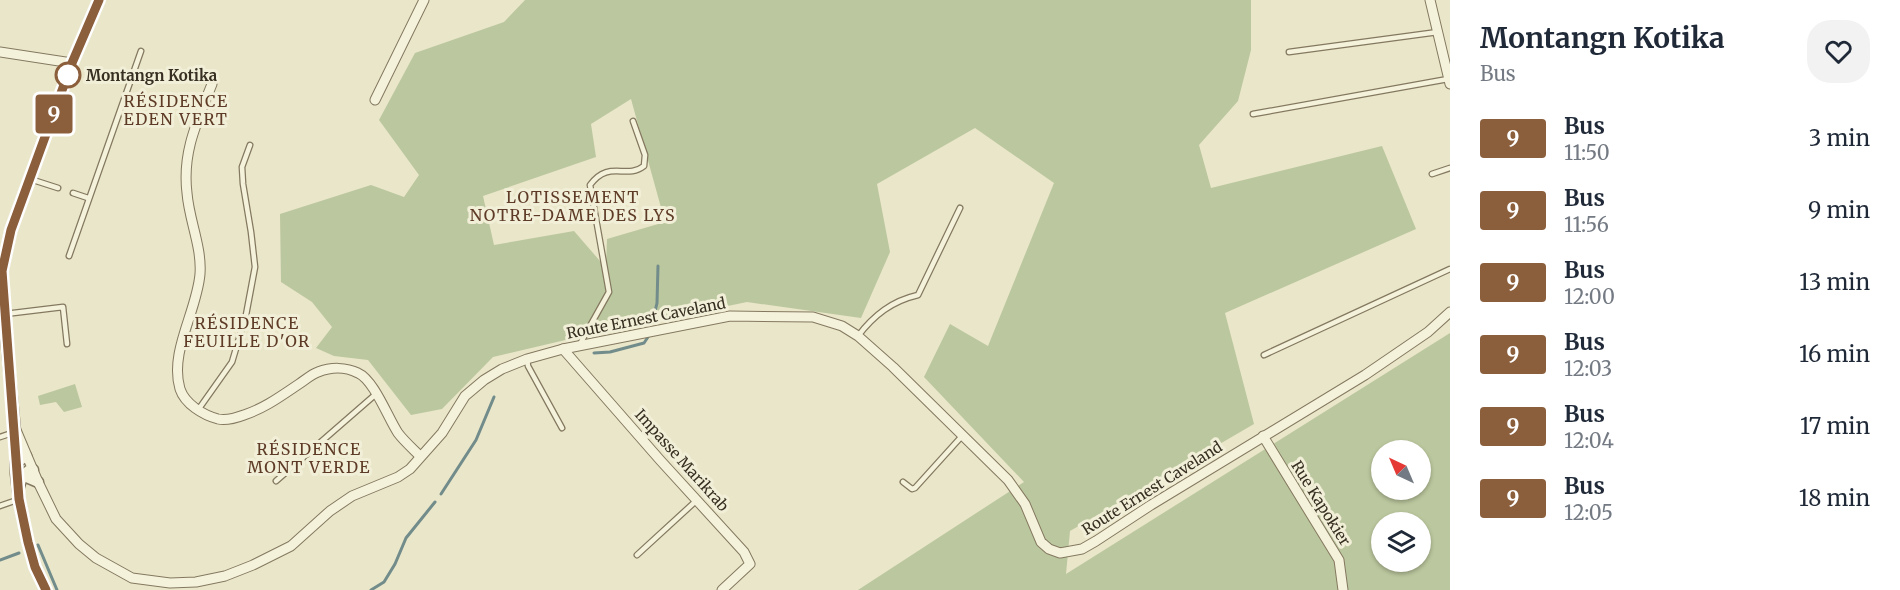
<!DOCTYPE html>
<html lang="fr">
<meta charset="utf-8">
<style>
:root{--surface:#fff;--page:#f2f2f3;--text:#1f2937;--muted:#747a83}
body{margin:0;font-family:Merriweather,serif;background:var(--page);color:var(--text);height:100vh;display:flex;flex-direction:column;font-size:22px;white-space:nowrap}
*{box-sizing:border-box;margin:0}
p{font-size:20px;color:var(--muted)}
.icon{flex:none;width:33px;height:33px;fill:none;stroke:currentColor;stroke-width:2;stroke-linecap:round;stroke-linejoin:round}
.map{position:relative;flex:1;overflow:hidden}
.panel{display:flex;flex-direction:column;background:var(--surface);width:450px}
.panel>*{flex:none}
.badge{padding:0 12px;border-radius:4px;font-size:21px;line-height:39px}
.needle{width:39px;rotate:316deg}
.controls{position:absolute;left:1371px;top:440px;display:grid;gap:12px}
.controls a{display:grid;place-items:center;width:60px;height:60px;border-radius:50%;background:var(--surface);box-shadow:0 2px 4px #0004;font-size:30px}
.map>.badge{position:absolute;translate:-50% -50%;box-shadow:0 0 0 3px #fff}
.round{display:grid;place-items:center;flex:none;width:63px;height:63px;border-radius:24px;background:var(--page)}
.summary{display:flex;align-items:center;justify-content:space-between;height:102px;padding:0 30px}
h1{font-size:28px;font-weight:700;line-height:45px}
ul{padding:0;list-style:none}
li{display:flex;align-items:center;gap:18px;height:72px;padding:0 30px}
li div{flex:1}
li b{display:block;font-size:22px}
li em{font-style:normal}
li .badge{min-width:66px;font-weight:700;text-align:center}
main{display:flex;flex:1;min-height:0}
.map>svg:first-child{display:block}
.green{fill:#bbc79e;fill-rule:evenodd}
.lines{fill:none;stroke-linecap:round;stroke-linejoin:round}
.stream{stroke:#718c8a;stroke-width:3}
.service-casing{stroke:#847960;stroke-width:7}
.minor-casing{stroke:#847960;stroke-width:11}
.tertiary-casing{stroke:#847960;stroke-width:13}
.service{stroke:#f5f2dc;stroke-width:4.5}
.minor{stroke:#f5f2dc;stroke-width:9}
.tertiary{stroke:#f5f2dc;stroke-width:10}
.line-casing{stroke:#fff;stroke-width:14}
.line{stroke:#8b5e3c;stroke-width:9}
.stop-dot{fill:#fff;stroke:#8b5e3c;stroke-width:3}
.labels{text-anchor:middle;dominant-baseline:central;stroke-width:6;stroke-linejoin:round;paint-order:stroke}
.stop-label{font-size:15px;font-weight:bold;fill:#362f22;stroke:#f2efd8;text-anchor:start}
.street-label{font-size:15px;fill:#362f22;stroke:#f2efd8}
.neighbourhood-label{font-size:16px;letter-spacing:1.5px;fill:#5e3b26;stroke:#f2efd8}
</style>
<main>
<div class="map">
<svg width="1450" height="590" viewBox="0 0 1450 590">
<rect width="100%" height="100%" fill="#eae6c9"/>
<g class="green">
<path d="M525 0H1251V50L1238 101 1199 145 1211 188 1382 146 1416 229 1225 313 1254 424 1070 531 1066 574 1450 333V590H858L1024 482 924 377 950 324 988 346 1054 183 975 128 877 184 890 252 861 318 747 302 578 337 493 357 442 409 411 415 368 360 334 356 316 348 332 327 312 302 281 282 280 214 371 185 404 197 419 175 379 120 415 53 504 22ZM631 99 665 222 607 239 606 268 574 231 494 245 483 196 596 157 591 124ZM1382 450H1420V489H1382ZM1382 522H1420V561H1382Z"/>
<path d="M75 384 82 407 64 412 56 402 40 405 38 396Z"/>
</g>
<g class="lines">
<g class="stream">
<path d="M653 320 657 303 658 266"/>
<path d="M594 353 610 352 644 343 648 337"/>
<path d="M441 494 476 440 494 397"/>
<path d="M38 545 57 590"/>
<path d="M0 560 19 553"/>
<path d="M371 590 384 582 395 564 406 538 435 502"/>
</g>
<g class="service-casing">
<g id="service">
<path d="M1289 52 1438 32"/>
<path d="M1253 114 1448 79"/>
<path d="M1432 174 1450 168"/>
<path d="M30 179 58 188"/>
<path d="M73 193 88 198"/>
<path d="M69 256 141 51"/>
<path d="M5 314 63 307 67 344"/>
<path d="M858 336C874 315 892 301 918 295L960 208"/>
<path d="M580 344 609 292 590 185C609 159 626 180 644 166L645 155 633 121"/>
<path d="M1264 355 1450 269"/>
<path d="M527 359 528 366 562 428"/>
<path d="M198 410 232 362 246 315 255 267 251 232 243 184 242 167 250 145"/>
<path d="M0 437 15 432"/>
<path d="M276 481 376 394"/>
<path d="M903 482 912 489 915 488 962 436"/>
<path d="M0 506 17 500"/>
<path d="M637 555 697 500"/>
</g>
</g>
<g class="minor-casing">
<g id="minor">
<path d="M1430 0 1450 84"/>
<path d="M0 52 72 63"/>
<path d="M212 84C197 122 182 152 187 193 189 220 202 247 200 274 197 311 169 352 180 389 185 404 203 415 218 419 227 421 236 418 244 415 265 408 281 396 299 384 305 380 312 374 318 372 331 367 346 367 358 373 374 380 388 418 398 433 404 441 413 449 420 456"/>
<path d="M375 100 424 0"/>
<path d="M563 349 660 460 744 552 750 564 722 590"/>
<path d="M16 430 38 482 56 519 79 544 96 558 132 578 170 583 196 582 225 576 253 565 291 546 330 511 352 496 398 477 410 469 442 433 465 396 484 380 502 369 527 359 563 349 730 316 813 317 842 326 858 336 893 367 1008 480 1025 504 1041 542 1049 549 1060 553 1082 549 1096 541 1151 505 1365 375 1428 332 1450 312"/>
<path d="M1263 436 1339 560 1343 590"/>
</g>
</g>
<g class="tertiary-casing">
<g id="tertiary">
<path d="M16 463 26 456"/>
<path d="M24 476 38 482"/>
<path d="M18 490 21 480 28 471 33 470"/>
<path d="M46 590 35 567 28 542 19 499 16 474 15 432 4 314 2 271 11 230 72 63 99 0"/>
</g>
</g>
<use href="#service" class="service"/>
<use href="#minor" class="minor"/>
<use href="#tertiary" class="tertiary"/>
</g>
<g class="lines">
<g class="line-casing">
<path id="line" d="M46 590 35 567 28 542 19 499 2 271 11 230 72 63 99 0"/>
</g>
<use href="#line" class="line"/>
</g>
<circle class="stop-dot" cx="68" cy="75" r="12"/>
<g class="labels">
<g class="stop-label">
<text x="86" y="75">Montangn Kotika</text>
</g>
<g class="street-label">
<text transform="translate(646 318) rotate(-11)">Route Ernest Caveland</text>
<text transform="translate(682 460) rotate(48)">Impasse Marikrab</text>
<text transform="translate(1152 488) rotate(-32)">Route Ernest Caveland</text>
<text transform="translate(1321 503) rotate(58)">Rue Kapokier</text>
</g>
<g class="neighbourhood-label">
<text x="176" y="101">RÉSIDENCE<tspan x="176" dy="18">EDEN VERT</tspan></text>
<text x="573" y="197">LOTISSEMENT<tspan x="573" dy="18">NOTRE-DAME DES LYS</tspan></text>
<text x="247" y="323">RÉSIDENCE<tspan x="247" dy="18">FEUILLE D'OR</tspan></text>
<text x="309" y="449">RÉSIDENCE<tspan x="309" dy="18">MONT VERDE</tspan></text>
</g>
</g>
</svg>
<div class="controls">
<a><svg class="needle" viewBox="-14 -14 28 28"><path d="M0-13l5 13h-10z" fill="#e53935"/><path d="M0 13l5-13h-10z" fill="#747a83"/></svg></a>
<a><svg class="icon" aria-label="layers" viewBox="0 0 24 24"><path d="M12 4l9 5-9 5-9-5zM3 14l9 5 9-5"/></svg></a>
</div>
<b class="badge" style="left:54px;top:114px;background:#8b5e3c;color:#fff">9</b>
</div>
<section class="panel">
<div class="summary"><div><h1>Montangn Kotika</h1><p>Bus</p></div><a class="round"><svg class="icon" aria-label="heart" viewBox="0 0 24 24"><path d="M12 20l-8-8c-3-5 5-10 8-4 3-6 11-1 8 4z"/></svg></a></div>
<ul>
<li><span class="badge" style="background:#8b5e3c;color:#fff">9</span><div><b>Bus</b><p>11:50</p></div><em>3 min</em></li>
<li><span class="badge" style="background:#8b5e3c;color:#fff">9</span><div><b>Bus</b><p>11:56</p></div><em>9 min</em></li>
<li><span class="badge" style="background:#8b5e3c;color:#fff">9</span><div><b>Bus</b><p>12:00</p></div><em>13 min</em></li>
<li><span class="badge" style="background:#8b5e3c;color:#fff">9</span><div><b>Bus</b><p>12:03</p></div><em>16 min</em></li>
<li><span class="badge" style="background:#8b5e3c;color:#fff">9</span><div><b>Bus</b><p>12:04</p></div><em>17 min</em></li>
<li><span class="badge" style="background:#8b5e3c;color:#fff">9</span><div><b>Bus</b><p>12:05</p></div><em>18 min</em></li>
</ul>
</section>
</main>
